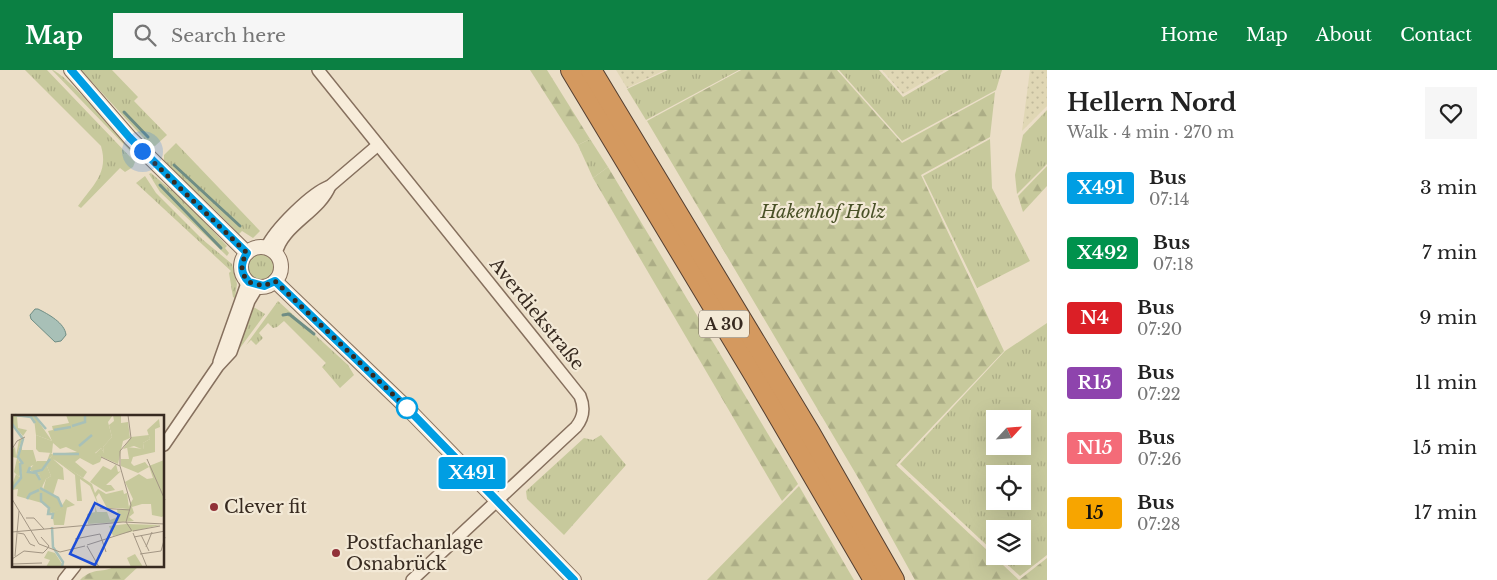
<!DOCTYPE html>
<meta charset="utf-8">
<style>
:root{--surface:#fff;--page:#f6f6f6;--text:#222;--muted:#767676;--accent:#0b8043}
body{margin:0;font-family:"Libre Baskerville",serif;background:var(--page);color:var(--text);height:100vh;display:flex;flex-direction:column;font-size:19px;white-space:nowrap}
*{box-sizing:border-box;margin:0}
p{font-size:16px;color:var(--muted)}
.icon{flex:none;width:28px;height:28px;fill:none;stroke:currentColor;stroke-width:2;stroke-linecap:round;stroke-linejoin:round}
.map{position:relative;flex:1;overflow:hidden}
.details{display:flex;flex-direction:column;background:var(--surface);width:450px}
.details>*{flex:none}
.badge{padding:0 10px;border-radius:4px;font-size:18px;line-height:32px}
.needle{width:32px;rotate:64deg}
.buttons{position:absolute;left:986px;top:340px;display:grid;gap:10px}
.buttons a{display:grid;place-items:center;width:45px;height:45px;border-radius:0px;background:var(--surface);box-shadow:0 5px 20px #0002;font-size:25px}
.you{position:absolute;width:25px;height:25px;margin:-12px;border:4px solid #fff;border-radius:50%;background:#1a73e8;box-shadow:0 0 0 8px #1a73e833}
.map>.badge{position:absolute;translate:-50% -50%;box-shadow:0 0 0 2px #fff}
.round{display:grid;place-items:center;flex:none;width:52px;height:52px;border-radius:0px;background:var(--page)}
.summary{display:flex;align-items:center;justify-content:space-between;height:85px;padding:0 20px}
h1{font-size:24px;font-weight:800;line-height:38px}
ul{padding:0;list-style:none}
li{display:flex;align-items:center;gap:15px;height:65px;padding:0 20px}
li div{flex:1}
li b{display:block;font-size:19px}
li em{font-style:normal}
li .badge{min-width:55px;font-weight:700;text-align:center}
header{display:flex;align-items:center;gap:30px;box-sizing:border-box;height:70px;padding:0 25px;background:var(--accent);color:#fff}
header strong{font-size:24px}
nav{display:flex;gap:28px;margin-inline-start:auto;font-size:18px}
.search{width:350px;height:45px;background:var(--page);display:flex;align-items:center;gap:12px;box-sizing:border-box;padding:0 18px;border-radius:0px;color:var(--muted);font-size:19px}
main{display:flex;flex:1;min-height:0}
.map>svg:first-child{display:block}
.farmland{fill:url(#farmland-dots)}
.grass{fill:url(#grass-tufts);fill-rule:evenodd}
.forest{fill:url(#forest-firs)}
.water{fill:#a8c0b7;stroke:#6f8d84}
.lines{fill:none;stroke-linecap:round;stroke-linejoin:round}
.stream{stroke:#6f8d84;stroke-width:3}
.minor-casing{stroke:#86705e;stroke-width:14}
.tertiary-casing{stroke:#86705e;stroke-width:16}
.motorway-casing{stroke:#543f31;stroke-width:22}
.minor{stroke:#f7ecda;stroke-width:11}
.tertiary{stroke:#f7ecda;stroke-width:14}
.motorway{stroke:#d4995f;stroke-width:20}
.line-casing{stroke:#fff;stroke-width:11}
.line{stroke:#009ee3;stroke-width:8}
.walk{stroke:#372a20;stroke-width:5;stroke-dasharray:0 9}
.stop-dot{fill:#fff;stroke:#009ee3;stroke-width:2.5}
.poi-dot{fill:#913239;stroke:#f3e9d6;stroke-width:2}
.labels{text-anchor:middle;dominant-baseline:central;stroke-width:4.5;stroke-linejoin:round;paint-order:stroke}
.shield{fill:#f3e9d6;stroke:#6f6357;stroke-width:1}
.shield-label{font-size:16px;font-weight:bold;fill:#372a20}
.park-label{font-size:18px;font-style:italic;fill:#4a5228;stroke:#f3e9d6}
.street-label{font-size:18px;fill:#372a20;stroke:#f3e9d6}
.poi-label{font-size:18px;fill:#372a20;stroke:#f3e9d6;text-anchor:start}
.inset-river{fill:none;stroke:#a8c0b7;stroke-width:2.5}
.inset-road{fill:none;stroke:#a39684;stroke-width:1}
.view{fill:#1d4ed8;fill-opacity:0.15;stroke:#1d4ed8;stroke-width:2.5}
.inset-edge{fill:none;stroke:#372a20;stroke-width:2.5}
</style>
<header>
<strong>Map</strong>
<div class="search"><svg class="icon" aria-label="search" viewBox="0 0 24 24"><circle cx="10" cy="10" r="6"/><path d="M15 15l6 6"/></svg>Search here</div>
<nav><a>Home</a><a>Map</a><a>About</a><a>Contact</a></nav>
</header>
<main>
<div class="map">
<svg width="1047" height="510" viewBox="0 0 1047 510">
<defs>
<pattern id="farmland-dots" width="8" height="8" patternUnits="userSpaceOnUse" patternTransform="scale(1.25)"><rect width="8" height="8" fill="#e0d7b5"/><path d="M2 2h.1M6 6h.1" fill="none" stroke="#c1b99b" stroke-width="1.8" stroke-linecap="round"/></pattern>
<pattern id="grass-tufts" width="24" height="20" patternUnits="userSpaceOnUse" patternTransform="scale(1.25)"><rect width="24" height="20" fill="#c7c99c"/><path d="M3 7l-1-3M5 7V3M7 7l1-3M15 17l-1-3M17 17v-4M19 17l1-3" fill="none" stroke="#acad86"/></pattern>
<pattern id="forest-firs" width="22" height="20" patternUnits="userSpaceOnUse" patternTransform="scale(1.25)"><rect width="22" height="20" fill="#c7c99c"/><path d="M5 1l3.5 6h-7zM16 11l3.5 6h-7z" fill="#acad86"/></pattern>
</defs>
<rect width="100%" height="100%" fill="#ebdec7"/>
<g class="farmland">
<path d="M616 0H665L627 18Z"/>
<path d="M882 0H945L903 24Z"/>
<path d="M1030 0H1047V36L1022 61Z"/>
</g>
<g class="grass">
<path d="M25 0H47L135 92 133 97 125 102 120 98 81 138 78 136C93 115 109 103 101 76Z"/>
<path d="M52 0C65 2 120 68 133 82L135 86Z"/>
<path d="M81 0H112L138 27 134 31 167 65 155 76 150 75Z"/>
<path d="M668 0H739L646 50 627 19Z"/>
<path d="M839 0H879L903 27 949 0H1002L996 20 902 71Z"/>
<path d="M1047 40V94L1017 124 1015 105 1023 65Z"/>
<path d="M590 69 608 97 593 108 578 75Z"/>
<path d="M990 69 992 118 1030 191 977 218 923 106Z"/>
<path d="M176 73 260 161 253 168 242 161 239 164 214 139 194 124 164 90V85Z"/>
<path d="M151 103 171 120 173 118 227 176 225 178 229 183 227 186 160 122 149 104Z"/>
<path d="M145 106 156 123 202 169 232 194 237 214 235 228 233 227 229 203 231 201 136 113Z"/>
<circle cx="261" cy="196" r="14"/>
<path d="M278 231 348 295 354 305 340 318 322 297 326 293 284 251 277 257 273 258 268 253 259 263 263 268 256 275 251 270 246 275Z"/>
<path d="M252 236 265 244 226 297 225 296Z"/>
<path d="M1047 253V485L1020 506 998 486H1022V459H995V483L900 394 1005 281ZM995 349H1022V376H995ZM995 404H1022V431H995Z"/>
<path d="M601 365 626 395 564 465 527 429 526 421 584 368 593 370Z"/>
</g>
<g class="forest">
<path d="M530 0H547L590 69 578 75Z"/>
<path d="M741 0H837L902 73 995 22 990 67 921 105 1004 281 896 395 1019 510 1047 488V510H915L863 416 647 51Z"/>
<path d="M1047 96V116L1023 142 1018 126Z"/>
<path d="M608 97 798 414 782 431 593 108Z"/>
<path d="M799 416 854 510H707Z"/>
<path d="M115 496H139L124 510H80C94 496 104 504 115 496Z"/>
</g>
<path class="water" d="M35 239H38C48 244 65 253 66 265L61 271 55 272 31 249 30 245Z"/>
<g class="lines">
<g class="stream">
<path d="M124 42 148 67"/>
<path d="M174 95 240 156"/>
<path d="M160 115 221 178"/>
<path d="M283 245 289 244 314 264"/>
</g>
<g class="minor-casing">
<g id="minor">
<path d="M318 0 548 286 580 326C585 338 584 347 576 357L412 510"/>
<path d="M266 178C275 159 311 123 330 116L378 75"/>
<path d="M276 184C282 155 319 143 330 116"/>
<path d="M219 292 246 216 245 208"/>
<path d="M164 375 218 296 231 282 249 231 258 216"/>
<path d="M64 510 75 496"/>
</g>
</g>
<g class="tertiary-casing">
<g id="tertiary">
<path d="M71 0 130 68 247 183"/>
<circle cx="261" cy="197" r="20"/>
<path d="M275 211 408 339 574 510"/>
</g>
</g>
<g class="motorway-casing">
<g id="motorway">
<path d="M571 0 755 306 874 510"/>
<path d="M591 0 810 363 894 510"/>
</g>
</g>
<use href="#minor" class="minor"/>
<use href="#tertiary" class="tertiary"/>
<use href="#motorway" class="motorway"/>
</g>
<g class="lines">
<g class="line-casing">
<path id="line" d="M71 0 130 68 247 183C240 194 240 203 249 212L264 216 275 211 408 339 574 510"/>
</g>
<use href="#line" class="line"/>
<path class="walk" d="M142 81 247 183C240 194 240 203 249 212L264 216 275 211 407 338"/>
</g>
<circle class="stop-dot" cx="407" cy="338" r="10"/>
<g class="poi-dot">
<circle cx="214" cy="437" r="5"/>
<circle cx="336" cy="483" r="5"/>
</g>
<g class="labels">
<rect class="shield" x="699" y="240.5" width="50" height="27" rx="4"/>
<g class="shield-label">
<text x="724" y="254">A 30</text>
</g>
<g class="park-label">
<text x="823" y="142">Hakenhof Holz</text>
</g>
<g class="street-label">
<text transform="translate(537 244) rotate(51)">Averdiekstraße</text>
</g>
<g class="poi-label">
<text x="224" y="437">Clever fit</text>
<text x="346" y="473">Postfachanlage<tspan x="346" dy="21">Osnabrück</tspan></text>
</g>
</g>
<g transform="translate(12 345)">
<rect width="152" height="152" fill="#ebdec7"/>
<path d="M0 0H22L40 26 24 20 22 4 18 2H5L6 13 15 15 11 21 0 8ZM101 0H109V8L116 7 118 23 111 26 106 49 83 39 89 33 92 38 91 32 100 22 97 10 102 6ZM147 4 148 12 143 14V37L121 42 119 48 122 51 133 47 137 52 126 58 109 51V44H117L115 32 132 34 131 28 138 24 135 15ZM10 24 5 41 10 54 7 62 2 57 5 43 0 42V35L3 32 4 41 7 25ZM38 38 41 39 34 49 39 61 34 64 29 74 28 60 17 55 25 46H35ZM42 44 80 69 83 78 86 74 94 79 111 75 112 79 115 78 117 93H95L87 78 84 82 87 92 78 71 68 64 70 86H65L63 60ZM104 49 106 57 109 56 94 70H99L103 75 94 77 78 67 91 51 99 55ZM55 92 52 110H42L40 97Z" fill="#c7c99c"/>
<path d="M54 0H101L96 7 100 22 91 32 92 38 89 33 83 38 90 42 88 47 81 50 68 43 63 47 75 57 71 63 41 44 51 53 52 65 46 64 41 80 47 82 49 92 54 84 63 90 35 99 36 93 30 88 5 81 6 74 0 75V70L4 59 7 62 10 60 6 40 10 24V35H21L25 49 19 51 17 56 28 60 31 75 34 64 39 61 34 49 41 39 65 37 54 32 48 34 41 28 40 38 27 37 24 34V20L40 26 36 16 41 15 40 11 57 8ZM137 20 138 24 131 28 132 35 122 31 111 34 119 22ZM152 45 153 99 150 102 140 100 139 89H130L120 92 122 98 117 102 122 106 76 109 75 99 83 97V91L85 97H95L98 105 106 102 105 94 116 93 121 84 113 67 127 59 135 64 141 63 137 51ZM114 109 148 110 101 121 97 111ZM36 136 43 138 52 152H34L38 145 32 143ZM123 139 131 152H119L115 143Z" fill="#c7c99c"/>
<path class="inset-river" d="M3 0 19 2 23 8M22 0 34 14M0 9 11 24 6 42 11 49M60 11 73 7V0M42 15 59 12M67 31 80 20M41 39H67M18 52 16 57 24 58 28 65M21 57 30 55 38 44M28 73 46 83 50 92M0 74 9 63 8 48M29 78V86L37 93 36 99H41L40 104M15 84 18 79 27 75M40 112 41 132 51 147 50 152"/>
<path class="inset-road" d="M116 0 119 23 108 36V51L119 90 114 107 120 116M0 34 5 26 13 22M89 42 108 51M135 44 153 85M0 84 27 129M88 93 118 95M14 103H22L32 114M121 116 148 111M0 117 111 107 153 109M6 118 12 119 18 129 23 131M121 118 135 152M129 120 137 136M29 122 37 131 35 134M122 122 153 116M63 124 88 119 94 137M27 129 48 137 73 131M75 130 119 116M75 131 87 152M134 132 140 117M128 139 149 136 153 122M3 141 7 96M0 144 12 136 31 138 35 134M0 149 30 148"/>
<path class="view" d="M83 88 107 100 83 150 58 139Z"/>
<rect width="152" height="152" class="inset-edge"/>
</g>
</svg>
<div class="buttons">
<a><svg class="needle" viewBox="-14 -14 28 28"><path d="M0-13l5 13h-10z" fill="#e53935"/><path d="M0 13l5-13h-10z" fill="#767676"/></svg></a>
<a><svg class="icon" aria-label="locate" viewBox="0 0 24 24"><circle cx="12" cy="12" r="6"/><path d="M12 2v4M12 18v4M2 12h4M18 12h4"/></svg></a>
<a><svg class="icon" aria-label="layers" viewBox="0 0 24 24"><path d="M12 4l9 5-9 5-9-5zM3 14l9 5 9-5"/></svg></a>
</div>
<div class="you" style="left:142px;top:81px"></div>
<b class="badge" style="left:472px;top:403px;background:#009ee3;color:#fff">X491</b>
</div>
<section class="details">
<div class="summary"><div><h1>Hellern Nord</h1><p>Walk · 4 min · 270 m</p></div><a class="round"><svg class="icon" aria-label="heart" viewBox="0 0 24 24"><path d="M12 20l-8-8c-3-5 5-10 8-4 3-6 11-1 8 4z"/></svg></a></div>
<ul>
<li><span class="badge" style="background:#009ee3;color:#fff">X491</span><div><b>Bus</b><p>07:14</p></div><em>3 min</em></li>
<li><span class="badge" style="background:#00924d;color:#fff">X492</span><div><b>Bus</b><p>07:18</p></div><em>7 min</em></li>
<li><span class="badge" style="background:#db1f26;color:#fff">N4</span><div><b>Bus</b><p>07:20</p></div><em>9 min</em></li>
<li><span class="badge" style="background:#8e44ad;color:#fff">R15</span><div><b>Bus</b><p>07:22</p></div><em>11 min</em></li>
<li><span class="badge" style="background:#f46b78;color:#fff">N15</span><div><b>Bus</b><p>07:26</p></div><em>15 min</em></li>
<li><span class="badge" style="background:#f7a500;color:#111">15</span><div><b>Bus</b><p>07:28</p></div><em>17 min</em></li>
</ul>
</section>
</main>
